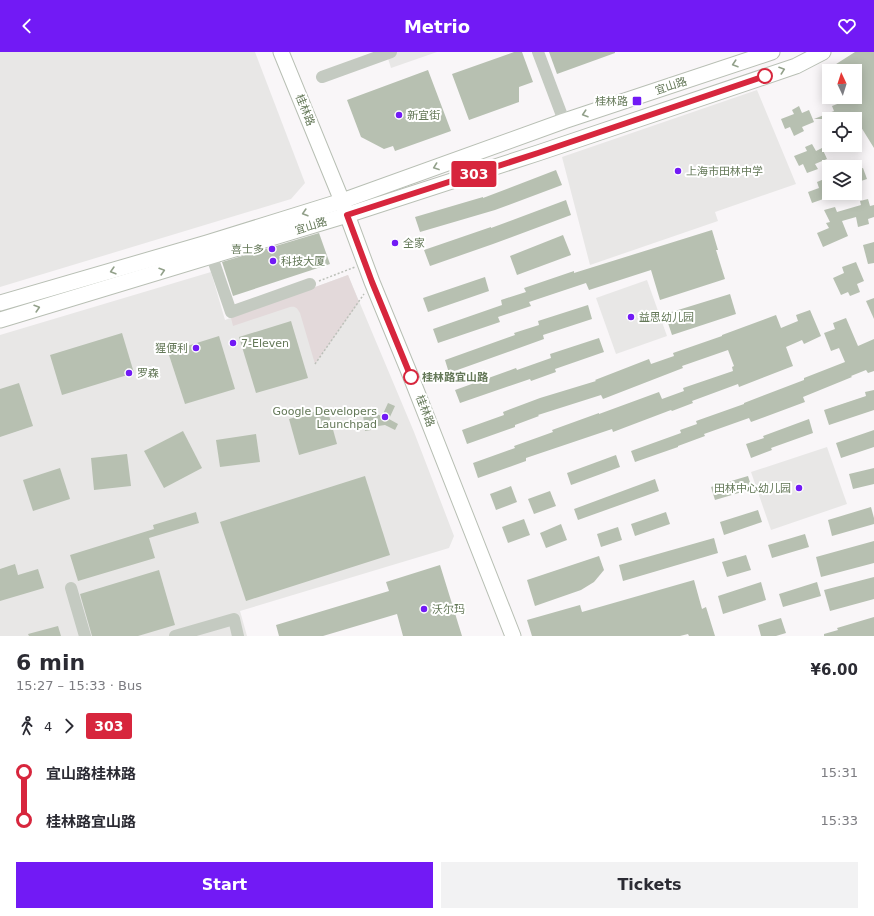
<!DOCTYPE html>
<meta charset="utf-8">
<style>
:root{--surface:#fff;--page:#f2f2f3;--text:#2b2b33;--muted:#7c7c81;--accent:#721af5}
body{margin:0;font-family:"DejaVu Sans","Noto Sans SC",sans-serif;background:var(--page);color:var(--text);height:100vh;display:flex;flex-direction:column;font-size:15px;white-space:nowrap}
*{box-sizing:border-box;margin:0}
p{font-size:13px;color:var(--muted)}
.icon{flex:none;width:22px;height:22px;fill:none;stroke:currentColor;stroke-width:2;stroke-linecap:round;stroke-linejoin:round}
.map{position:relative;height:584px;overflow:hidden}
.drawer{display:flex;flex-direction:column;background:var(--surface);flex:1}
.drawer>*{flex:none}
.badge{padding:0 8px;border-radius:3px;font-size:14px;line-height:26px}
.needle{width:26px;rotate:356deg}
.buttons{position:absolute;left:822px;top:12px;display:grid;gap:8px}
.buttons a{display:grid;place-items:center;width:40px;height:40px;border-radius:0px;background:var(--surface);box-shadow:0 2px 10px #0003;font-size:20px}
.map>.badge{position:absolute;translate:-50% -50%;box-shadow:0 0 0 2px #fff}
.legs{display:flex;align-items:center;gap:6px;height:44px;padding:0 16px;font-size:13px}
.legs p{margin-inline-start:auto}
.head{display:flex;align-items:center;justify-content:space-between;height:68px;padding:0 16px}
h1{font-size:22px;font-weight:600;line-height:30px}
.cta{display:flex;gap:8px;margin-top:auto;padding:8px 16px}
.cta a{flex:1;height:46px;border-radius:0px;background:var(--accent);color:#fff;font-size:16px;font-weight:600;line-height:46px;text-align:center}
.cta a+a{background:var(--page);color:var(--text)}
ul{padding:0 16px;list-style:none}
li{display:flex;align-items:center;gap:14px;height:48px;font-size:15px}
li i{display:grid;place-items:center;width:6px;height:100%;margin:0 5px;background:currentColor}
li i::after{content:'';width:10px;height:10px;margin:-5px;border:3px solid;border-radius:50%;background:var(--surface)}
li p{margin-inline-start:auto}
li:first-child i{background:linear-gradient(#0000 50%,currentColor 0)}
li:last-child i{background:linear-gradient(currentColor 50%,#0000 0)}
header{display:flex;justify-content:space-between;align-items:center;height:52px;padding:0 16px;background:var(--accent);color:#fff;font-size:18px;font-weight:600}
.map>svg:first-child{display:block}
.built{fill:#e8e7e6}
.green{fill:#e3d9da}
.building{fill:#b7c0b1}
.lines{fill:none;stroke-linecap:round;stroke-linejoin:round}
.major-casing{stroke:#b8bfb4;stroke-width:17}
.path{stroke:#bcc0b9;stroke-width:1.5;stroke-dasharray:2 2;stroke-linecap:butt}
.minor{stroke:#c4cac1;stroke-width:12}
.major{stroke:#fff;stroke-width:15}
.oneway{stroke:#92a08a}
.line-1-casing{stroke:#fff;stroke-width:9}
.line-1{stroke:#d7263d;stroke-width:6}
.stop-1-dot{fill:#fff;stroke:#d7263d;stroke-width:2}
.poi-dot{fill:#721af5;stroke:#fff;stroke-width:1.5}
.labels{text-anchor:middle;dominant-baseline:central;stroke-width:4;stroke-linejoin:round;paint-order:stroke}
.street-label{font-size:11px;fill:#647858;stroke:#fff}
.poi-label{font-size:11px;fill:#647858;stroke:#fff;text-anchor:start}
.stop-label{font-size:11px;font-weight:bold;fill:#647858;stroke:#fff;text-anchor:start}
</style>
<header><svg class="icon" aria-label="back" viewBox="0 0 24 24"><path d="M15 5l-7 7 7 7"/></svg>Metrio<svg class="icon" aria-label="heart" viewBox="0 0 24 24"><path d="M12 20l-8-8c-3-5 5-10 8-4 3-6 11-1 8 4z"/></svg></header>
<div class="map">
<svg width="874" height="584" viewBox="0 0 874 584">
<rect width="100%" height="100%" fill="#f9f6f8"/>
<g class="built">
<path d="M0 0H255L305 131 291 147 0 235Z"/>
<path d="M386 0H437L391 16Z"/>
<path d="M757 38 796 132 715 160 718 169 590 213 562 105Z"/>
<path d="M211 220 225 268 348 223 414 380 454 484 449 496 240 559 247 584H0V283Z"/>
<path d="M647 228 667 284 616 302 596 246Z"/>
<path d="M827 395 847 452 771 478 751 420Z"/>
</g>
<path class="green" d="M348 223 359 250 315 312 300 261C297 256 296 254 290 255L233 274 231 266Z"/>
<g class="building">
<path d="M514 0H522L533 30 519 35V50L469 68 452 22Z"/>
<path d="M549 0H615V1L557 22Z"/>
<path d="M855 0H874V96L856 67H814L834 59 832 54 855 45V19H836L833 14Z"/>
<path d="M428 18 451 79 395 99 393 94 384 97 361 85 347 48Z"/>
<path d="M799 54 802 61 809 58 814 70 802 75 804 79 794 84 790 75 785 77 781 67 794 62 792 58Z"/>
<path d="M812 92 816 99 822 96 827 107 815 112 818 117 807 121 803 112 799 114 794 104 807 99 805 95Z"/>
<path d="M863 116 867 127 855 131V118Z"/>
<path d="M556 118 562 133 495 158 420 180 415 165 483 145V146Z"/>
<path d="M829 125V145L812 151 808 140 819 136 817 130Z"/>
<path d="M868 147 870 154 874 153V165L868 167 869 172 858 175 856 165 842 169 848 184 823 195 817 181 829 176 826 171 830 170 824 158 835 155 837 160 861 153 860 149Z"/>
<path d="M566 148 571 163 493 192 430 214 424 198 491 175V176Z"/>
<path d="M712 178 718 198H716L725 227 660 248 651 218 589 238 586 231 529 250 531 254 498 265 500 270 438 291 433 277 502 253 501 248 526 240 524 236 574 219V221Z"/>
<path d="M319 181 330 212 233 244 222 210Z"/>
<path d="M563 183 571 203 517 223 510 204Z"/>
<path d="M874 190V211L868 212 863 193Z"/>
<path d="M856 210 864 229 857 232 860 240 850 244 848 240 841 243 833 226 844 221 842 215Z"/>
<path d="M485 225 489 239 428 260 423 246Z"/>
<path d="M730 242 736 262 672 283 665 262Z"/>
<path d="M874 246V267L866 249Z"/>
<path d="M588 253 592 267 543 283 544 287 449 321 445 308 515 283 514 281 539 273 538 269Z"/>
<path d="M810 258 821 284 804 292 802 288 786 295 793 314 739 335 738 332 692 349 693 351 672 359 671 358 613 380 612 377 526 406V409L478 426 473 411 515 396 514 394 553 380 552 378 599 361V362L659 340 662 347 684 339 683 336 733 319 732 315 734 314 728 298 682 314 683 316 603 347 601 343 538 363 539 364 515 373V375L467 392 462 378 504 363 503 360 540 346 596 329 595 328 649 307 651 312 674 304 673 301 722 284V283L776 263 781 276 798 269 796 263Z"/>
<path d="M846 266 858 294 874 287V319L868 321 866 318 851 324 852 325 803 345 805 350 751 370 749 366 704 382 705 384 678 394V395L635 410 631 399 681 381 680 378 697 372 696 369 744 352V351L804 328V326L845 310 839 296 831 299 824 281 835 277 833 271Z"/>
<path d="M291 269 308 326 256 341 239 285Z"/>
<path d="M122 281 134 321 62 343 50 303Z"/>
<path d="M219 284 235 337 185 352 168 300Z"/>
<path d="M599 286 604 300 555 317 556 320 531 329 530 327 460 351 455 338 516 316 517 318 551 306 550 302Z"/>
<path d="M19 331 33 374 0 385V337Z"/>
<path d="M874 338V358L829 373 824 358 866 344 865 340Z"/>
<path d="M388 351 395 354 389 367 398 372 395 378 385 373 372 375 371 378 365 379 363 363 372 357 376 362 382 364Z"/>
<path d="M327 356 337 392 299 403 289 367Z"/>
<path d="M809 367 813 381 771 396 772 398 751 406 746 392 764 386 763 384Z"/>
<path d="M874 378V395L841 406 836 391Z"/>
<path d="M183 379 202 416 164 436 144 399Z"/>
<path d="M256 382 260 410 220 415 216 388Z"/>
<path d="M127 402 131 434 94 438 91 406Z"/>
<path d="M616 403 620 415 571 433 567 421Z"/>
<path d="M60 416 70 447 33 459 23 428Z"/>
<path d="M874 416V432L853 437 849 422Z"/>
<path d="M365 424 390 503 246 549 220 470Z"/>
<path d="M748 424 752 437 715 448 711 435Z"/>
<path d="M655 427 659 439 578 468 574 457Z"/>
<path d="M511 434 517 450 496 458 490 442Z"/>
<path d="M550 439 556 454 534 462 528 447Z"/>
<path d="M871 455 874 466V472L832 484 828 468Z"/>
<path d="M758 458 762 470 724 483 720 470Z"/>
<path d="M196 460 199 471 149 486 155 506 78 529 70 503 154 477 153 473Z"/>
<path d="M666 460 670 472 635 484 631 472Z"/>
<path d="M524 467 530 483 508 491 502 475Z"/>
<path d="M561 472 567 488 546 496 540 481Z"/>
<path d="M618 475 622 488 601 495 597 482Z"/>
<path d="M805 482 809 495 772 506 768 493Z"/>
<path d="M714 486 718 501 623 529 619 513Z"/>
<path d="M874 489V511L821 525 816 505Z"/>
<path d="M746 503 751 518 727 525 722 510Z"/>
<path d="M599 504 604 518 594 530 581 538 535 554 527 528Z"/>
<path d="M15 512 18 523 38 517 44 536 0 549V517Z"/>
<path d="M440 513 462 584H403L397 562 323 584H279L276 573 389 539 386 530Z"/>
<path d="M159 518 175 573 138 584H92L80 542Z"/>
<path d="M874 525V547L830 559 824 538Z"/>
<path d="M694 528 702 557 706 555 715 584H689L688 582 680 584H532L527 568 580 553 582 560Z"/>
<path d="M761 530 766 548 723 562 718 544Z"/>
<path d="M817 530 821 544 783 555 779 542Z"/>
<path d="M874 565V584H824V582L838 578 837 576Z"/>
<path d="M781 566 786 581 776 584H761L758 573Z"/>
<path d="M58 574 61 584H29L28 582Z"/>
</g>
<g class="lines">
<g class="major-casing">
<g id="major">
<path d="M281 0 342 149 372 230 411 325 513 584"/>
<path d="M0 251 207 191 342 149 564 69 772 0"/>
<path d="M0 268 347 163 538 101 796 14 823 0"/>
</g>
</g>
<g class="path">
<path d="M319 229 355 215"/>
<path d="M315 312 364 242"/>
</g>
<g class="minor">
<path d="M538 0 564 69"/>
<path d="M322 25 391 0"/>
<path d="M209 196 231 260 310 232"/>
<path d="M71 536 85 584"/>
<path d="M175 584 234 567 238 584"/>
</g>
<use href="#major" class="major"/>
</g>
<defs><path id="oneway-chevron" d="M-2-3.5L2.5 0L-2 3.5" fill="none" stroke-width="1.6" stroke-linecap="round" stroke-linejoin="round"/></defs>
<g class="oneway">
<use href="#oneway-chevron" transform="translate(735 12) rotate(162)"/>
<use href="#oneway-chevron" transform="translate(782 18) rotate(-19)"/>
<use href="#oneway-chevron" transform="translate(585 62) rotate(162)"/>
<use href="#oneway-chevron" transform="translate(436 115) rotate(160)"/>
<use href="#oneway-chevron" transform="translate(305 161) rotate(163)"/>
<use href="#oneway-chevron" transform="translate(113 219) rotate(164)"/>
<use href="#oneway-chevron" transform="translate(162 219) rotate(-17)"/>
<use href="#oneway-chevron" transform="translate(37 256) rotate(-17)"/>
</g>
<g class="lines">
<g class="line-1-casing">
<path id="line-1" d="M411 325 372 230 347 163 538 101 765 24"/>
</g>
<use href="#line-1" class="line-1"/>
</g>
<g class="stop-1-dot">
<circle cx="765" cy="24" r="7"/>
<circle cx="411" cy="325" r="7"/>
</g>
<g class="poi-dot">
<rect x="632" y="44" width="10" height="10" rx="2"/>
<circle cx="399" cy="63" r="4"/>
<circle cx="678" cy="119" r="4"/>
<circle cx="395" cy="191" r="4"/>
<circle cx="272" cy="197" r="4"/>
<circle cx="273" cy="209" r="4"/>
<circle cx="631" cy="265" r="4"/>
<circle cx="233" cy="291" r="4"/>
<circle cx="196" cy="296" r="4"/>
<circle cx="129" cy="321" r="4"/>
<circle cx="385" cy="365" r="4"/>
<circle cx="799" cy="436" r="4"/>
<circle cx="424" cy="557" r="4"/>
</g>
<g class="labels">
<g class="street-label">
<text transform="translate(671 34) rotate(-18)">宜山路</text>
<text transform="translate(305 58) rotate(68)">桂林路</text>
<text transform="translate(311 174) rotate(-17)">宜山路</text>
<text transform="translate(425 359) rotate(69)">桂林路</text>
</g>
<g class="poi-label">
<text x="628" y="49" text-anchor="end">桂林路</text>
<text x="407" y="63">新宜街</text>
<text x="686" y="119">上海市田林中学</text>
<text x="403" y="191">全家</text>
<text x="264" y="197" text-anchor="end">喜士多</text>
<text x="281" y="209">科技大厦</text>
<text x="639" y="265">益思幼儿园</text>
<text x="241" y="291">7-Eleven</text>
<text x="188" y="296" text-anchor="end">猩便利</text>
<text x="137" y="321">罗森</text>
<text x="377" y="359" text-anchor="end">Google Developers<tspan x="377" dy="13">Launchpad</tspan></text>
<text x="791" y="436" text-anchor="end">田林中心幼儿园</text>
<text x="432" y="557">沃尔玛</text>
</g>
<g class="stop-label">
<text x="422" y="325">桂林路宜山路</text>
</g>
</g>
</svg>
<div class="buttons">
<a><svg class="needle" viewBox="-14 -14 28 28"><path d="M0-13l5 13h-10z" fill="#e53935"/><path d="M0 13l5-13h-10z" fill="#7c7c81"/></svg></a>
<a><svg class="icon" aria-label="locate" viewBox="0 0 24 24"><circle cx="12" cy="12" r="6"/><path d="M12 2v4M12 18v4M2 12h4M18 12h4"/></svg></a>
<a><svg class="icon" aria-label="layers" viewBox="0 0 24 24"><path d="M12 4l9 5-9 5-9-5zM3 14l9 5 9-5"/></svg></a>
</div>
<b class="badge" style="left:474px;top:122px;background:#d7263d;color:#fff">303</b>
</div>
<section class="drawer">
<div class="head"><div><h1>6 min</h1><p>15:27 – 15:33 · Bus</p></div><b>¥6.00</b></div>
<div class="legs"><svg class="icon" aria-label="walk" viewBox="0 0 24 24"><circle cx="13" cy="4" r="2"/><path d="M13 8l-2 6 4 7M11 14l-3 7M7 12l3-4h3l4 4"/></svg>4<svg class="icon" aria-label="forward" viewBox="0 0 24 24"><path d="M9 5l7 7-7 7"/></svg><b class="badge" style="background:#d7263d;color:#fff">303</b></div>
<ul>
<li><i style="color:#d7263d"></i><b>宜山路桂林路</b><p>15:31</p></li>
<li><i style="color:#d7263d"></i><b>桂林路宜山路</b><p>15:33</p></li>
</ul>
<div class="cta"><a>Start</a><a>Tickets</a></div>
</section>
